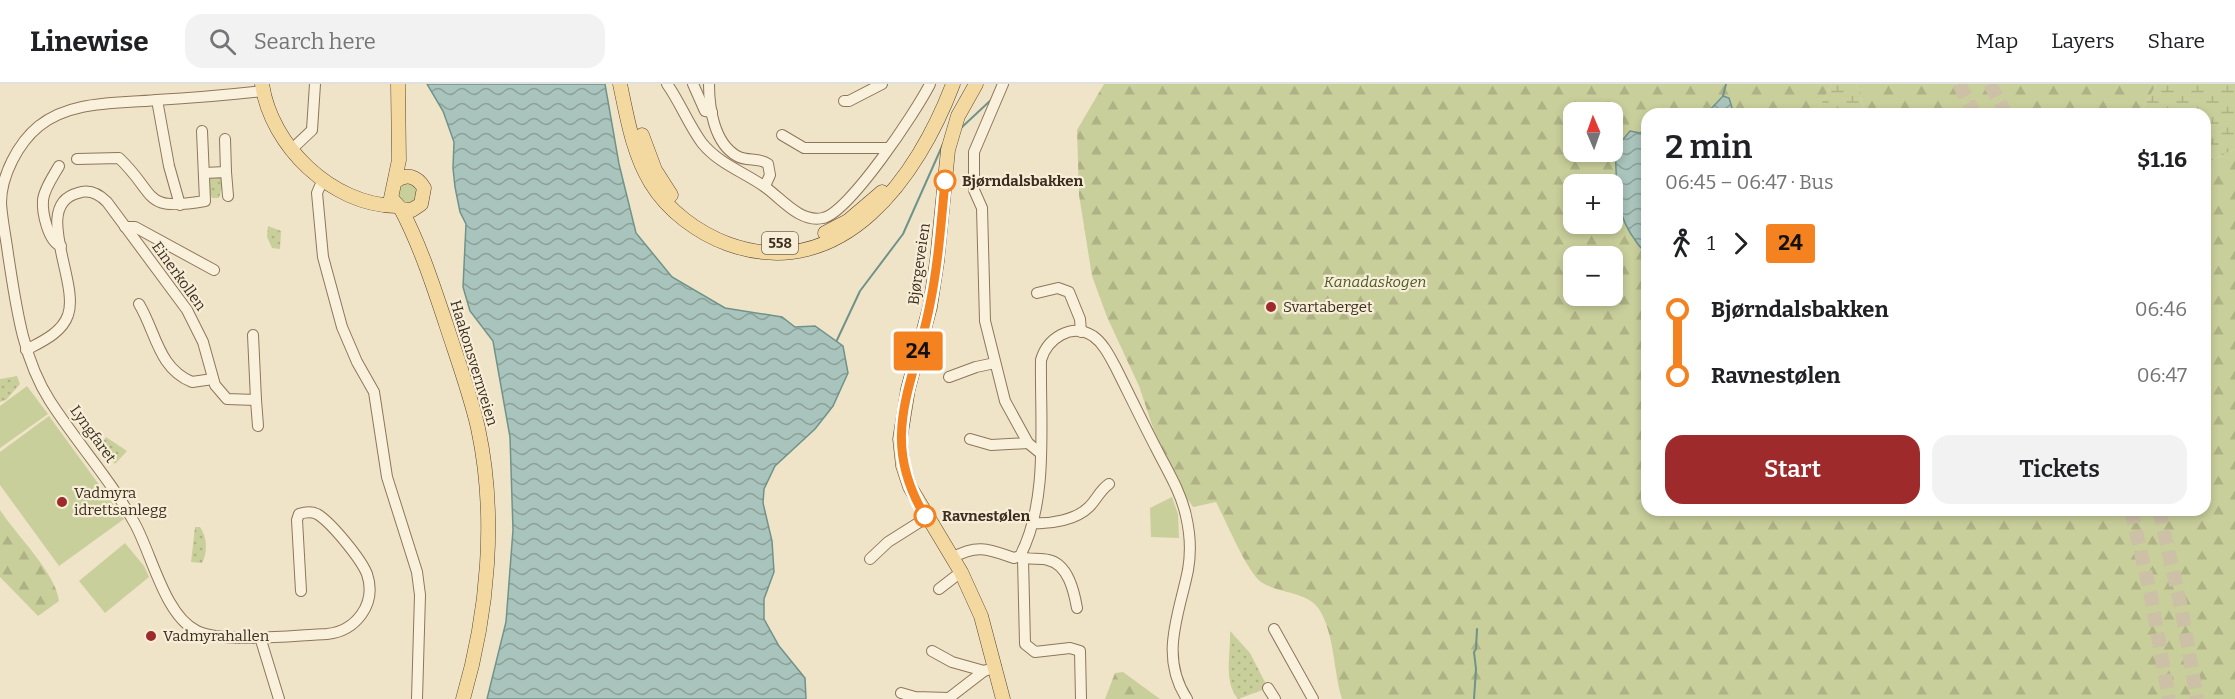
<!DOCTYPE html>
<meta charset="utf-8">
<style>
:root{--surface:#fff;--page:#f2f2f2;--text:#202124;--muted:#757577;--line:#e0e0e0;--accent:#9e2a2b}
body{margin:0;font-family:Bitter,serif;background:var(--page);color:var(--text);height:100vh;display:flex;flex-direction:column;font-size:22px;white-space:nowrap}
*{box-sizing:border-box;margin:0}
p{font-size:20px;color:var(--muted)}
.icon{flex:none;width:33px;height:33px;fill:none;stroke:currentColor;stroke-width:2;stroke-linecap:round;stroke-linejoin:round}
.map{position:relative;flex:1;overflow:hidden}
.sheet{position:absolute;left:1641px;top:24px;width:570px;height:408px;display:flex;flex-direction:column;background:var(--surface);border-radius:18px;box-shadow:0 3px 9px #0003}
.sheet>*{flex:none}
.badge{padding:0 12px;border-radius:4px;font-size:21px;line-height:39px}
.needle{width:39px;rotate:358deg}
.controls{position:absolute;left:1563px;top:18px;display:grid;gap:12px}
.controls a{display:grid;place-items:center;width:60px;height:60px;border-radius:12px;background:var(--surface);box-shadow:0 3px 9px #0003;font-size:30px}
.map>.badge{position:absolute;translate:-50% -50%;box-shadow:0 0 0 3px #fff}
.legs{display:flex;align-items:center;gap:9px;height:66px;padding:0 24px;font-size:20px}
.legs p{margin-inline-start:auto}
.head{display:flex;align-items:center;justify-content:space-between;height:102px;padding:0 24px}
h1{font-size:33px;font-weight:600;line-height:45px}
.cta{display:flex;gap:12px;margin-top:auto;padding:12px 24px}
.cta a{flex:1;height:69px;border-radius:18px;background:var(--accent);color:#fff;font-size:24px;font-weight:600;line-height:69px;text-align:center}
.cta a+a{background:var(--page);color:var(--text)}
ul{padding:0 24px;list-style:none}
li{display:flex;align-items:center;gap:21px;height:66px;font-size:22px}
li i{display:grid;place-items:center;width:9px;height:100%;margin:0 8px;background:currentColor}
li i::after{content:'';width:15px;height:15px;margin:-8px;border:4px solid;border-radius:50%;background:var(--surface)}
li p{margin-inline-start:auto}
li:first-child i{background:linear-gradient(#0000 50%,currentColor 0)}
li:last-child i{background:linear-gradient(currentColor 50%,#0000 0)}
header{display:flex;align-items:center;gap:36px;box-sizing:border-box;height:84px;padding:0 30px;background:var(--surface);border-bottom:2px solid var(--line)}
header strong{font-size:28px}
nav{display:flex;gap:33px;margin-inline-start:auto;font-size:21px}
.search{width:420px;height:54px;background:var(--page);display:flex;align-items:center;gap:15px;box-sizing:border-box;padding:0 21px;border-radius:18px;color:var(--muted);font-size:22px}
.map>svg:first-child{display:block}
.grass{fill:#c9cf9b}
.forest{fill:url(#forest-firs);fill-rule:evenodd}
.wetland{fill:url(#wetland-marsh)}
.park{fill:url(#park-dots)}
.water{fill:url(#water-waves);stroke:#6f938a;stroke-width:1.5}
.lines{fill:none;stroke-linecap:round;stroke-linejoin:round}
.stream{stroke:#6f938a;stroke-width:2}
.major-tunnel{stroke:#ccc0a6;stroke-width:14;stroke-dasharray:14 7;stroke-linecap:butt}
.minor-casing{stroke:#8d765c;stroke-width:12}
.major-casing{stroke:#5b4430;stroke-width:15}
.minor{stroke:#faf1dc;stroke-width:10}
.major{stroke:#f3d9a0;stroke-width:14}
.line-1-casing{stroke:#fff;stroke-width:14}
.line-1{stroke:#f58220;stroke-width:9}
.stop-1-dot{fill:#fff;stroke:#f58220;stroke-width:3}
.poi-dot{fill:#9e2a2b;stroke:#f7eed8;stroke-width:2}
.labels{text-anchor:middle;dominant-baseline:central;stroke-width:4.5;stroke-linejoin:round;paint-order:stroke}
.shield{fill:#f7eed8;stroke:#756857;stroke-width:1.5}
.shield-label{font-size:14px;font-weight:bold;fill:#3d2e20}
.stop-label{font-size:15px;font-weight:bold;fill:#3d2e20;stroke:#f7eed8;text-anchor:start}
.street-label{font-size:15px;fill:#3d2e20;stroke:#f7eed8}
.park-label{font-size:15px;font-style:italic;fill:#4d5a26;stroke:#f7eed8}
.poi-label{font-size:15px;fill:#3d2e20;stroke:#f7eed8;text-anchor:start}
</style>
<header>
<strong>Linewise</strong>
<div class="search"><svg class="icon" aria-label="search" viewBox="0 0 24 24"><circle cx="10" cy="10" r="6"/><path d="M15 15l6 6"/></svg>Search here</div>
<nav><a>Map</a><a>Layers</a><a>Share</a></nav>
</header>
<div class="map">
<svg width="2235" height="615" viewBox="0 0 2235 615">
<defs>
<pattern id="forest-firs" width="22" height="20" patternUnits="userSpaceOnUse" patternTransform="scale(1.5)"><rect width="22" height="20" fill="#c9cf9b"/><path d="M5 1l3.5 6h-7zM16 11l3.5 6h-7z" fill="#aeb285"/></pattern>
<pattern id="wetland-marsh" width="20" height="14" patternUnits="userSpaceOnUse" patternTransform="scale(1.5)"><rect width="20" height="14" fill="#c9cf9b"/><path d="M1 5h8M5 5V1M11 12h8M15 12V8" fill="none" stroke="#aeb285"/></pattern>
<pattern id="park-dots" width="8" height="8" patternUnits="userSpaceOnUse" patternTransform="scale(1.5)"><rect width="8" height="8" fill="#c9cf9b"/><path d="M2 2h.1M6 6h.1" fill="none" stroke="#aeb285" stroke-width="1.8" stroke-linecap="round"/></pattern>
<pattern id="water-waves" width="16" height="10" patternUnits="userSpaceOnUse" patternTransform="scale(1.5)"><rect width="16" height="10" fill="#a9c4bc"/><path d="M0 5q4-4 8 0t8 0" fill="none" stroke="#8ba098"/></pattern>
</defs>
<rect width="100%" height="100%" fill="#f0e4c8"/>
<g class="grass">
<circle cx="407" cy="109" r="10"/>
<path d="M27 302 48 330 0 364V322Z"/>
<path d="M49 332 124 435 59 482 0 401V368Z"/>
<path d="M1172 413 1178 430 1179 454 1151 453 1150 424Z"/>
<path d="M125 459 144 482 149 493 105 529 79 497Z"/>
</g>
<g class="forest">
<path d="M1104 0H1832L1820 22 1824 30H1734L1729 15 1723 12 1706 30H1647V53L1645 50 1615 65C1617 109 1614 137 1647 171V426H2205V80L2235 65V615H1342C1333 586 1335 551 1319 525 1307 507 1279 510 1261 498 1247 488 1225 435 1216 418L1193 423 1182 407 1153 344 1139 302 1107 233 1092 192 1079 111 1077 46ZM1574 28H1612V68H1574ZM1574 100H1612V140H1574ZM1574 172H1612V212H1574Z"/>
<path d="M1856 0H2157L2139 30H1866Z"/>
<path d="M0 426C16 451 56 489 59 517L38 532 0 493Z"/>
<path d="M1123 588 1160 615H1105L1115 589Z"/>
</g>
<g class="wetland">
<path d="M1832 0H1856L1866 30H1824L1820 22Z"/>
<path d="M2157 0H2235V65L2205 80V30H2139Z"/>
</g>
<g class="park">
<path d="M212 90H219L223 100 219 114H212L207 104Z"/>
<path d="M268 142 281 147 280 165 272 164 267 153Z"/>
<path d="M17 292 20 300 6 316 0 318V295Z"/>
<path d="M96 352 104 356 106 353 127 367 115 380 93 355Z"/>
<path d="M195 443H200C207 453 208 468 202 479L191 478Z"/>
<path d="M1230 547 1250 569 1268 604 1238 615C1223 597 1231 569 1230 547Z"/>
</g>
<g class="water">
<path d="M427 0H605L619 80 636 149 672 193 725 224 782 233 795 243 815 242 843 262 848 289 833 322 815 345 775 382 764 405 763 419 772 457 774 488 764 515V535L779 562 805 594 806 615H487L506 538 513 446 510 353 493 257 470 227 463 203 466 140 460 128 455 103 453 84 454 58 443 27Z"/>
<path d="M1723 12 1729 14 1734 30H1706Z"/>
<path d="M1630 47 1645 50 1647 53V171C1613 134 1618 112 1615 65Z"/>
</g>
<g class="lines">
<g class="stream">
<path d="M1723 12 1726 0"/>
<path d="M961 44 992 15"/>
<path d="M837 256 860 207 903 150 943 60"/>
<path d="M1474 615 1476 585 1474 568 1476 565 1477 545"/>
</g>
<g class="major-tunnel">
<path d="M1959 0 1975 30"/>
<path d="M1990 0 2006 30"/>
<path d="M2131 426 2151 512 2169 615"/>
<path d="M2159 426 2181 523 2197 615"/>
</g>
<g class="minor-casing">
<g id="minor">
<path d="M667 0C680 18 688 40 702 59 719 80 744 88 765 103 782 115 800 139 823 134 849 129 917 26 930 0"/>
<path d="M693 0 705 27 712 28"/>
<path d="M709 0C709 24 714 59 737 72 747 78 759 73 768 80L770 91 765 102"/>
<path d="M1003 0 974 68V106L982 124 985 237 1005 317 1028 359 1039 368"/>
<path d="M263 7C228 11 192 14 156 16 117 20 72 16 39 42 18 59 1 92 1 119 2 136 6 154 8 170 16 221 22 273 50 317 77 359 111 396 135 440 152 471 165 532 197 547 225 560 295 551 327 550 356 547 377 520 367 490 361 475 331 438 317 430 311 427 305 428 299 430L297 436 301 507"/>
<path d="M157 16 169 82 180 121"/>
<path d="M844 17H849L882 0"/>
<path d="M782 51 804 64H888"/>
<path d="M225 55 226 88"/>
<path d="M292 65 312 46 315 0"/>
<path d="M77 75 119 74C158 111 141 128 205 117L202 47"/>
<path d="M59 82C54 91 44 105 43 116 42 128 48 158 61 162"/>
<path d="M204 89 226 88 228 112"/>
<path d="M323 95 317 109 323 173 342 243 357 278 374 308 387 393 417 488 420 511 417 615"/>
<path d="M125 143H135L214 186"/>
<path d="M1037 209 1058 204 1069 208 1080 235 1081 248"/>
<path d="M139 220C156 248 158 284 192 298L213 295"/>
<path d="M26 266C41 258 62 249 68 231 80 198 31 121 78 109 89 105 99 110 107 118L187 226 203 258 215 301 227 315 256 316 253 251"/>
<path d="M949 293 976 283 995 279"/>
<path d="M256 316 258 342"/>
<path d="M970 355 991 361 1028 359"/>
<path d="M1034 439C1051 440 1076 436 1089 423 1097 415 1100 406 1109 400"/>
<path d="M1020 472C1028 477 1039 473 1048 476 1068 480 1074 507 1077 524"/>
<path d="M952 474C977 460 988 465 1014 474L1020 472C1049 417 1040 338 1041 276 1047 255 1071 238 1093 252 1103 259 1109 271 1115 282 1129 310 1142 337 1156 364 1167 386 1181 408 1186 432 1190 449 1191 469 1188 486 1179 531 1159 572 1187 615"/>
<path d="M870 475 888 458 926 434"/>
<path d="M1023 475 1025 560 1035 568 1070 564 1080 567 1081 615"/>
<path d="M939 505 961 488"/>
<path d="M1274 545 1313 615"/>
<path d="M260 553 279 615"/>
<path d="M932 567 952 578 984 587"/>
<path d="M1268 604 1275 615"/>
<path d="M901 609 915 613 949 614 984 587 996 583"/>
</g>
</g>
<g class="major-casing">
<g id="major">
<path d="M262 0C271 62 332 121 396 122"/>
<path d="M620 0C627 33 633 70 651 99 668 127 698 149 728 160 843 201 918 92 953 0"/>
<path d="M976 0 958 32 948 66 937 177 930 223 908 305 900 355 903 382 910 403 961 488 981 532 1003 615"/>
<path d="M642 51 655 86 671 111"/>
<path d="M396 97C406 89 417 92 424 104L421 120 412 126 401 125 391 114 399 76 398 0"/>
<path d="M401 125C420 161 433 201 446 240 457 274 470 309 478 344 497 432 488 530 463 615"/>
<path d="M825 149 848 137 882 108"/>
</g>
</g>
<use href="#minor" class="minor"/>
<use href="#major" class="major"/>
</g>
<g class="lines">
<g class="line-1-casing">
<path id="line-1" d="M925 432C878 354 913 304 929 225 938 183 941 140 945 97"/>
</g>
<use href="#line-1" class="line-1"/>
</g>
<g class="stop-1-dot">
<circle cx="945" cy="97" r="10"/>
<circle cx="925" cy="432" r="10"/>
</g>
<g class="poi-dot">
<circle cx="1271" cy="223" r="6"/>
<circle cx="62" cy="418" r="6"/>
<circle cx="151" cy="552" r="6"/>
</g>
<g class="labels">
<rect class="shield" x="762" y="148" width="36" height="22" rx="4.5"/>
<g class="shield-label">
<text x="780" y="159">558</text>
</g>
<g class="stop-label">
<text x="962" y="97">Bjørndalsbakken</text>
<text x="942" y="432">Ravnestølen</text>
</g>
<g class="street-label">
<text transform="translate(919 180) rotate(-82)">Bjørgeveien</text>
<text transform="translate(179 192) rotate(54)">Einerkollen</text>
<text transform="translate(474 279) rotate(73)">Haakonsvernveien</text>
<text transform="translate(93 350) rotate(54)">Lyngfaret</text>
</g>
<g class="park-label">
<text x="1375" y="198">Kanadaskogen</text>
</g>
<g class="poi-label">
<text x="1283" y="223">Svartaberget</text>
<text x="74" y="409">Vadmyra<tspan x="74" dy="17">idrettsanlegg</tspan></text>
<text x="163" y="552">Vadmyrahallen</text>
</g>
</g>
</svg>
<div class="controls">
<a><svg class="needle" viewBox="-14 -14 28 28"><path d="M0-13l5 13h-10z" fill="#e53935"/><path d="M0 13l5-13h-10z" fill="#757577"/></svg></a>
<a>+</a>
<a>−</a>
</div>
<b class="badge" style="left:918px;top:267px;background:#f58220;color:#111">24</b>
<section class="sheet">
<div class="head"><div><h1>2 min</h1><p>06:45 – 06:47 · Bus</p></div><b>$1.16</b></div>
<div class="legs"><svg class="icon" aria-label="walk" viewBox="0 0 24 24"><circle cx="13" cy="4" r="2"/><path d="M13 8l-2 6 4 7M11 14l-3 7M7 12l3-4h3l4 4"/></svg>1<svg class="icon" aria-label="forward" viewBox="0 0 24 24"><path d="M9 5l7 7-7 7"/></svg><b class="badge" style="background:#f58220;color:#111">24</b></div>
<ul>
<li><i style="color:#f58220"></i><b>Bjørndalsbakken</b><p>06:46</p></li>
<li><i style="color:#f58220"></i><b>Ravnestølen</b><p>06:47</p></li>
</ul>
<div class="cta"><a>Start</a><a>Tickets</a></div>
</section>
</div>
